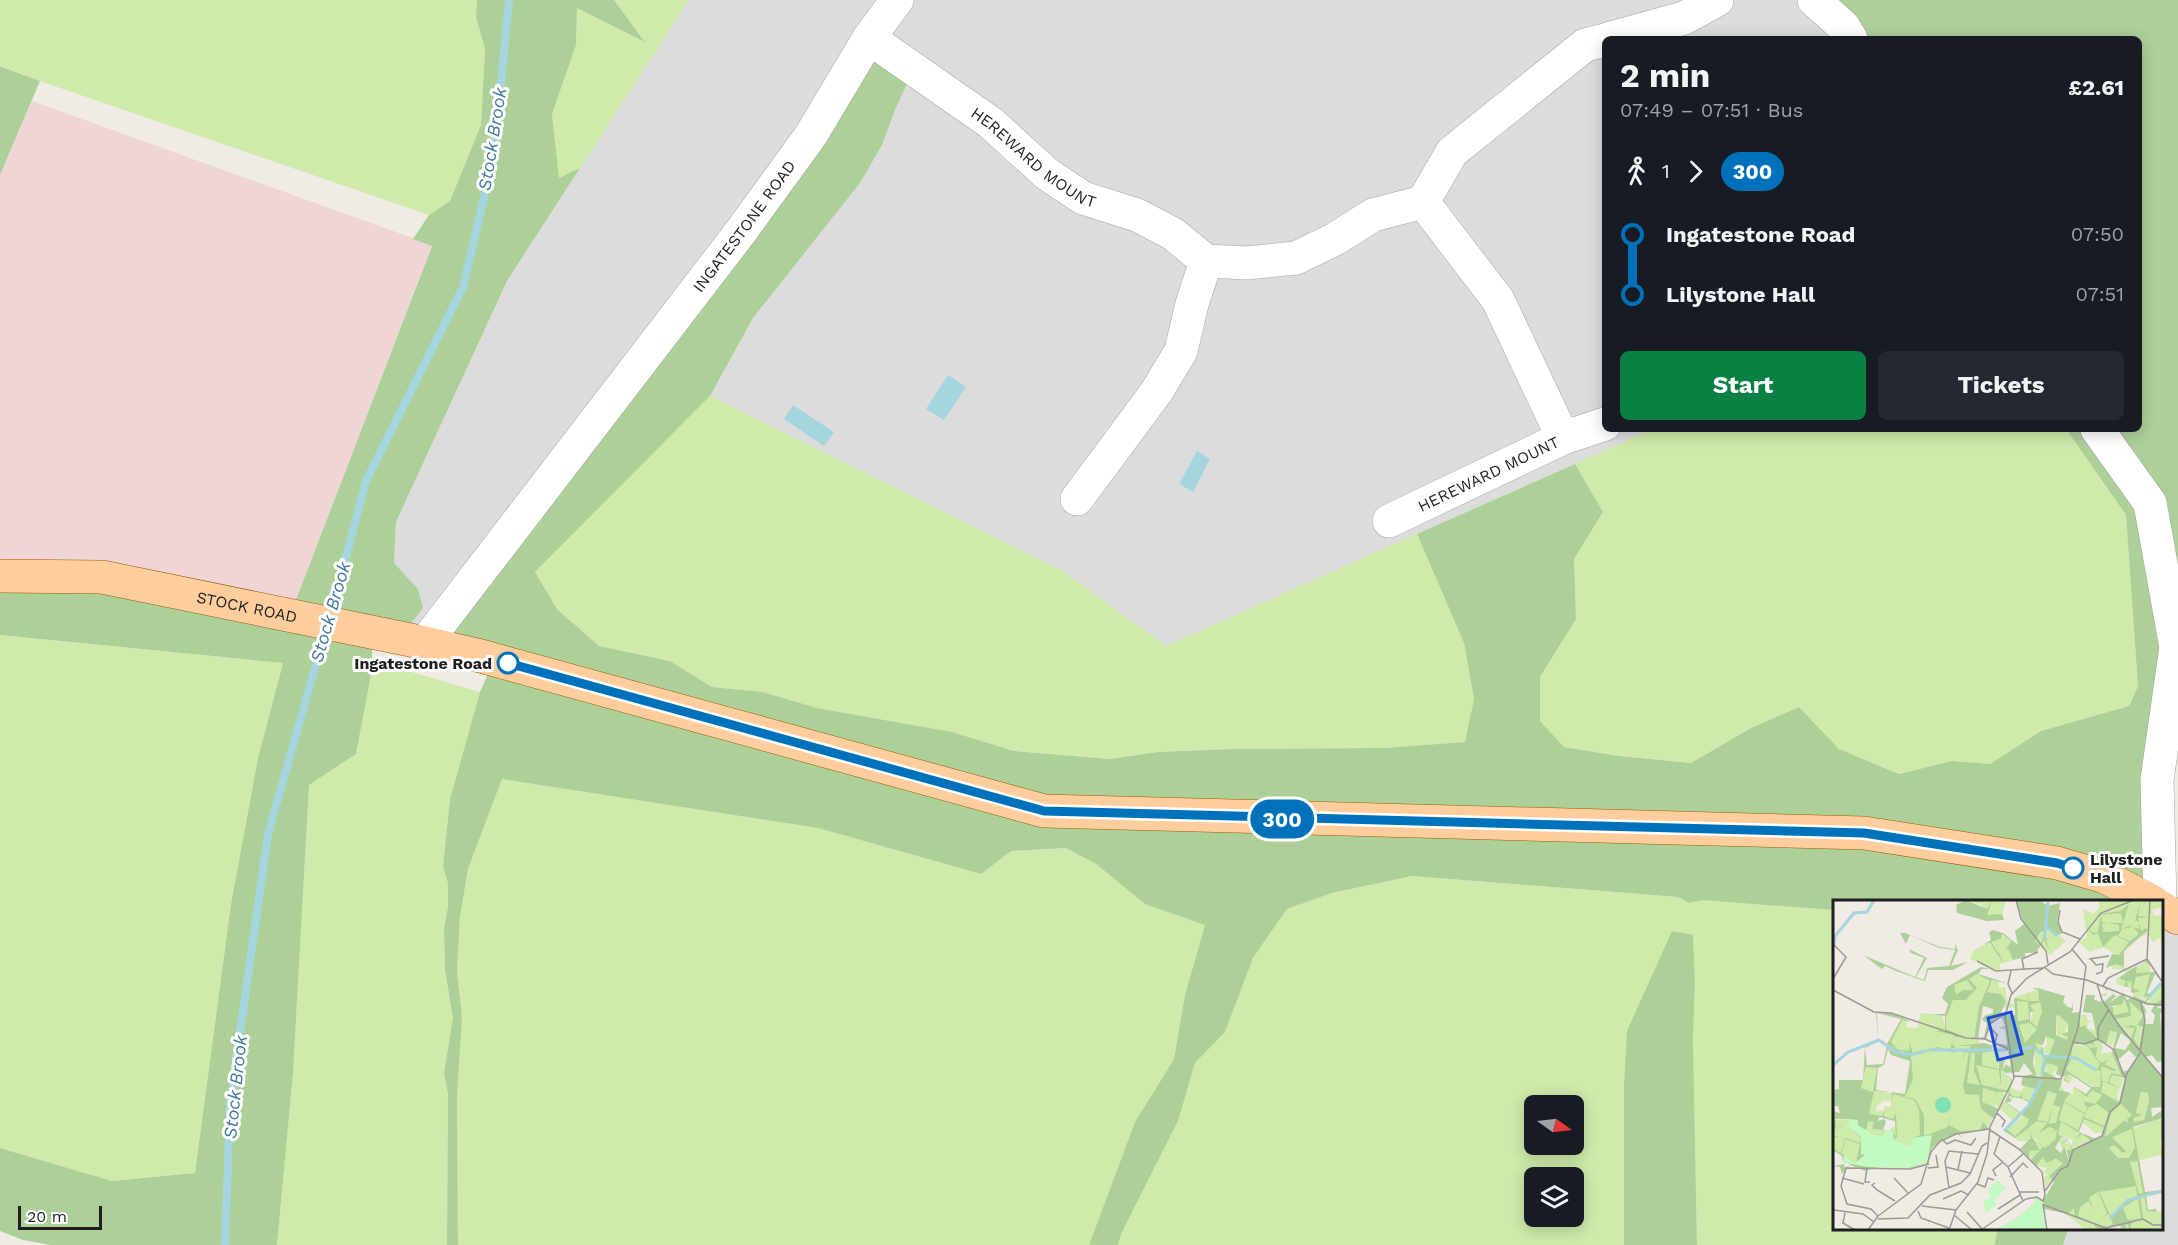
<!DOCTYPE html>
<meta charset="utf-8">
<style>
:root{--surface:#171b24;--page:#242831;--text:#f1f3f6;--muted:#9ea1a6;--accent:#0b8043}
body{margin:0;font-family:"Work Sans",sans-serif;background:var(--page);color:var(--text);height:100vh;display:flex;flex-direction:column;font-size:22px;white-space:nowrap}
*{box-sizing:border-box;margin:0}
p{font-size:20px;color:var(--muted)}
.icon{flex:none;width:33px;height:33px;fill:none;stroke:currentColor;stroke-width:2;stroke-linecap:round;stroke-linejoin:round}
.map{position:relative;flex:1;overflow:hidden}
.side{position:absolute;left:1602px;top:36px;width:540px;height:396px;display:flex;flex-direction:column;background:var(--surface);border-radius:9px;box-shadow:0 3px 15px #0003}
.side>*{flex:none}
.badge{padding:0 12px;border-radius:20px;font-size:21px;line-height:39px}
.needle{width:39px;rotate:104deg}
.fabs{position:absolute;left:1524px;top:1095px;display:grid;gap:12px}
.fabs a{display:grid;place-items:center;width:60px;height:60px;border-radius:9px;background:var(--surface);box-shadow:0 3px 15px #0003;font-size:30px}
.scale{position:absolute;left:18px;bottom:15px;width:84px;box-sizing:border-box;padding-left:6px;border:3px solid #1f1f1f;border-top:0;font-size:16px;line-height:21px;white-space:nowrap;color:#1f1f1f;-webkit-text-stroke:4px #fff;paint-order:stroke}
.map>.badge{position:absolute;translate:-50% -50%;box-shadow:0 0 0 3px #fff}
.legs{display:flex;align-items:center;gap:9px;height:66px;padding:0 18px;font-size:20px}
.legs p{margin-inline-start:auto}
.head{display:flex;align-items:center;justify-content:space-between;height:102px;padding:0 18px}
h1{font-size:33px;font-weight:700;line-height:45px}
.button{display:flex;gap:12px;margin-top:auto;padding:12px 18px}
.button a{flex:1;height:69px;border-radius:9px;background:var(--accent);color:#fff;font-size:24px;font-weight:700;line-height:69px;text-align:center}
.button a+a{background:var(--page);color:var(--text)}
ul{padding:0 18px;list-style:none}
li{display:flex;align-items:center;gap:21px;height:60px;font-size:22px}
li i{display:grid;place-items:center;width:9px;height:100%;margin:0 8px;background:currentColor}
li i::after{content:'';width:15px;height:15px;margin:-8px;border:4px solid;border-radius:50%;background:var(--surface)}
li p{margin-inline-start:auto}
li:first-child i{background:linear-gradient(#0000 50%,currentColor 0)}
li:last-child i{background:linear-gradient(currentColor 50%,#0000 0)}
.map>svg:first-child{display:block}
.residential{fill:#dddcdc}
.commercial{fill:#f1d4d5}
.grass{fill:#ceebaa;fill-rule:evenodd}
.forest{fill:#add099}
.water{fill:#a5d5de}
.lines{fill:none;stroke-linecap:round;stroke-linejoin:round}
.stream{stroke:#a5d5de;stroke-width:8}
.minor-casing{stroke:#a6a6a6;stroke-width:34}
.major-casing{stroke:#9a5c00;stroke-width:34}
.minor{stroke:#fff;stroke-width:33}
.major{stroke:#fdcd9d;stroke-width:33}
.line-1-casing{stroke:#fff;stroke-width:14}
.line-1{stroke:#0072bc;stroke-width:9}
.stop-1-dot{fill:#fff;stroke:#0072bc;stroke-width:3}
.labels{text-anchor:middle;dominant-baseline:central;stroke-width:6;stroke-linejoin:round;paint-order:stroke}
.street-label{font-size:16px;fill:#1f1f1f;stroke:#fff}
.stop-label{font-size:16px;font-weight:bold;fill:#1f1f1f;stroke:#fff;text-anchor:end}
.water-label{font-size:18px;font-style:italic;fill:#4378a0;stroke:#fff}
.inset-river{fill:none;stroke:#a5d5de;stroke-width:3}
.inset-road{fill:none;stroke:#9c9996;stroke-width:1.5}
.view{fill:#1d4ed8;fill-opacity:0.15;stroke:#1d4ed8;stroke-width:3}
.inset-edge{fill:none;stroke:#1f1f1f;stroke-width:3}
</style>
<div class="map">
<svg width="2178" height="1245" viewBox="0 0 2178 1245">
<rect width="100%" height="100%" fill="#f0ebe5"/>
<g class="residential">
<path d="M689 0H1798L1843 26 1851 39H1605V429H1653L1166 646 1061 570 710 396 753 318 860 183 882 145 895 110 425 643 400 638 394 563 396 522 507 281Z"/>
<path d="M2162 914 2178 920V1245H2062L2067 1229 2162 1228Z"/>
</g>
<path class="commercial" d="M32 101 432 245 294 605 0 576V175Z"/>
<g class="grass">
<path d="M0 0H477L476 17 485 49 481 125 450 201 429 215 40 81 0 65Z"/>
<path d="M614 0H689L580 168 559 179 552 114 576 45 577 8 644 40Z"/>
<path d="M710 396 1061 570 1166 646 1417 534 1464 643 1474 699 1466 742 1384 748 1232 749 1158 752 1110 759 1014 751 952 732 817 708 763 692 712 687 670 661 599 646 557 609 535 572Z"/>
<path d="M1653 429H2066L2126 515 2138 686 2129 706 2041 731 1990 764 1952 761 1900 774 1839 749 1799 707 1751 728 1691 763 1619 756 1564 747 1539 721 1540 677 1576 619 1574 559 1603 512 1575 464Z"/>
<path d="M0 635 283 663 258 758 231 904 195 1173 112 1181 0 1148Z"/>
<path d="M371 660 480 692 450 799 443 867 448 882V907L444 929 445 970 453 1018 444 1073 448 1094 447 1245H277L293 1073 309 785 356 754 371 675Z"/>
<path d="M502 779 818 828 981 874 1010 851 1066 848 1096 864 1145 904 1205 925 1185 995 1174 1059 1135 1122 1089 1245H458L457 1098 462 1017 457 971 460 917 468 869Z"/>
<path d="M1412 876 1678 897 1689 903 1702 899 1834 910V1228L1998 1229 1994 1245H1697L1693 1040 1695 981 1693 936 1673 931 1624 1086V1245H1118L1121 1234 1178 1121 1195 1063 1225 1032 1253 958 1287 909 1332 893ZM1534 1106H1574V1144H1534ZM1534 1178H1574V1216H1534Z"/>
</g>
<g class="forest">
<path d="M477 0H614L645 42 577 8 576 45 552 114 559 178 580 168 507 281 396 522 394 563 418 589 423 608 400 638 373 633 371 675 356 754 309 785 293 1073 277 1245H51L23 1240 0 1231V1148L112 1181 195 1173 231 904 258 758 283 663 0 635V576L294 605 432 246 413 239 429 215 450 201 481 125 485 49 476 17Z"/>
<path d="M1814 0H2178V647L2145 902H1834V910L1702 900 1689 903 1678 897 1412 876 1332 893 1287 909 1253 958 1225 1032 1195 1063 1178 1121 1121 1234 1118 1245H1089L1135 1122 1174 1059 1185 995 1205 925 1145 904 1096 864 1066 848 1011 851 981 874 818 828 502 779 468 869 460 917 457 971 462 1017 457 1098 458 1245H447L448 1094 444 1073 453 1018 445 970 444 929 448 907V883L443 867 450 799 480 692 494 660 425 643 869 38 914 68 895 110 882 145 860 183 753 318 710 396 535 572 557 609 599 646 670 661 712 687 763 692 817 708 952 732 1014 751 1110 759 1158 752 1232 749 1384 748 1465 742 1474 699 1464 643 1417 534 1575 464 1603 512 1574 559 1576 619 1540 677V721L1564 747 1619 756 1691 763 1751 728 1799 707 1839 749 1899 774 1952 761 1990 764 2041 731 2129 706 2138 686 2126 515 2066 429H2139V39H1851Z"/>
<path d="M0 66 40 81 0 175Z"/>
<path d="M1672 931 1693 935 1695 981 1693 1040 1697 1245H1624V1086L1627 1031Z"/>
<path d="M1998 1229V1228L2068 1229 2063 1245H1994Z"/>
</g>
<g class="water">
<path d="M948 375 966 387 944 420 926 409Z"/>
<path d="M793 405 834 432 824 446 784 419Z"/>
<path d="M1197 451 1210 459 1193 492 1179 484Z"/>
</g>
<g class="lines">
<g class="stream">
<path d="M330 617 366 481 463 287 494 155 509 0"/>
<path d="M225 1245 230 1104 268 834 326 629"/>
</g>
<g class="minor-casing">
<g id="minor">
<path d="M1814 0 1843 26 1851 39"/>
<path id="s1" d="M869 38 991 123 1047 174 1083 198 1137 215 1173 234 1206 261 1247 263 1296 258 1335 239 1373 215 1423 202 1452 152 1585 45 1605 40"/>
<path d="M1608 39 1684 18 1717 0"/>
<path d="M2097 429 2150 503 2176 647 2157 780 2160 902"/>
<path d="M1563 438 1605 424"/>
<path d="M1077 499 1157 391 1181 351 1192 304 1206 261"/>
<path id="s2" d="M1389 521 1563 438 1498 300 1423 202"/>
<path id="s3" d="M425 643 742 230 811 135 869 38 897 0"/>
</g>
</g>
<g class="major-casing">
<g id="major">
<path id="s4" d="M0 576 102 577 425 643 477 655 1044 811 1864 833 2057 863 2105 877 2153 902"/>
<path d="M2162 908 2178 918"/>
</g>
</g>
<use href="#minor" class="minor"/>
<use href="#major" class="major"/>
</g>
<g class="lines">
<g class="line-1-casing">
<path id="line-1" d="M508 663 1044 811 1864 833 2057 863 2073 868"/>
</g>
<use href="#line-1" class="line-1"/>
</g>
<g class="stop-1-dot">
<circle cx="508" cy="663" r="10"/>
<circle cx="2073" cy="868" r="10"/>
</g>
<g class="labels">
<g class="street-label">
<text stroke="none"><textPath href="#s1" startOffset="204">HEREWARD MOUNT</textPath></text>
<text stroke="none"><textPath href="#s3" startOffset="525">INGATESTONE ROAD</textPath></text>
<text stroke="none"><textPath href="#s2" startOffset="110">HEREWARD MOUNT</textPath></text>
<text stroke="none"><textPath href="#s4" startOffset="250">STOCK ROAD</textPath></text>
</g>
<g class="stop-label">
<text x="492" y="663">Ingatestone Road</text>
<text x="2090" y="859" text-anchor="start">Lilystone<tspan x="2090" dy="18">Hall</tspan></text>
</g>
<g class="water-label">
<text transform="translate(492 139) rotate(-81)">Stock Brook</text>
<text transform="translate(330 612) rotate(-74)">Stock Brook</text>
<text transform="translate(235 1087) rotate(-84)">Stock Brook</text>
</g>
</g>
<g transform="translate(1833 900)">
<rect width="330" height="330" fill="#f0ebe5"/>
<path d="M133 0H173L169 14 162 17 154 16 149 5ZM280 0H330V7L319 10 321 16 330 15V36L320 42 315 34 309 36 308 33 287 54H290V68H303L313 61 317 66V73H303L300 82 306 75 317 74 313 95 330 82V98L323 103 301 96 300 90H304L283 84 284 77 296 82 291 70 279 69 282 54 270 47 257 52 246 42 254 37 250 9 260 14 266 8V1ZM216 27 233 41 217 55 200 40ZM169 34 178 41 174 48 180 60 167 64V71L137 59 140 51 154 43 158 46V42L168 39ZM144 74 157 81 154 90 159 80 166 81V88L172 87 174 100 183 107 172 108 168 94 153 91 141 134V139L146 140 145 147 151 148 145 150 142 165H148L149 153 167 150 165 169 161 168 169 170 174 160 173 170H169L179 181 178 188 187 192 192 186 205 190 204 193 197 201 181 197 178 202 174 199 180 196 171 191V201L188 214 180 221 162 204 157 226H151L156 228 126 233 99 248V236H86L78 246 61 240 60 231 56 230 63 225V214L61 220 51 216 52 206 58 207V201H50L43 207V211L50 210 49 216 40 215 44 218 39 229 52 230 51 236 33 232 40 192 28 188 33 167 44 168 42 191 72 195 78 161 58 154 59 148 55 145 65 149 57 142 69 119 74 121 73 127 81 128 85 127 87 113 109 115 112 127 116 105 123 97 120 85 134 80 142 86 135 79ZM205 89 209 112 217 93 229 97 228 113 215 114V128L216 114 221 115V138L206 128 208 117 204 127 197 123 200 110 197 106 196 119 185 121 182 97ZM290 99 295 109 300 99 307 102V107L300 102 311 116 306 150 301 142 304 127 299 138 283 119 297 116 296 112 281 116 278 110ZM253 114 255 121 261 120 254 124 255 129 284 132 279 146 268 140 265 130 270 148 267 154 279 152 288 175H281L291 179 284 195 286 202 280 206 271 232 262 233 248 221 245 230 240 229 257 239 232 253 226 242 222 243 228 237 238 247 240 240 225 234 226 222 238 227 226 220 231 202 251 214 249 221 255 208 263 204 272 211 264 204 268 198 283 201 268 192V174L267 188 261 187 232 170 239 158 264 171 237 156 240 144 249 146 262 138 247 127 246 116ZM223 115H229L235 124 231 135 236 137 226 156 218 155 225 138H231L224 135ZM173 116H182L183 121 176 123 184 122 185 133 189 145 186 125 196 123 204 128 192 144 205 129 211 135 209 144 205 142H200L208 145 209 149 214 144 213 136 222 140 216 155 201 147 179 150V132ZM198 148 201 150 199 164 202 170V150L212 158 208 177 197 172ZM214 162 226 166 219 174 223 176 214 181 215 185 217 181 229 183 233 172 240 177 237 183 230 181 228 186 233 192 240 194V186L254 196 259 190 269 195 262 204 250 201 254 208 252 213 231 201 235 193 226 190 227 188 222 192 229 199 227 206 222 204 223 199 221 203V205L227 207 225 219 223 223 208 221 224 229 222 240 197 261V251L207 249 200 240 207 242 202 238 187 249 194 241H186L182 238 186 235 182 237 174 229 192 215 207 190H215L208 188 209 183 207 189 198 186 200 178 208 179 213 173ZM308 192 315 193 316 201 311 220 301 222ZM288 204 300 215 272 237 278 213ZM330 218V240L327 243 330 254 303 261 315 310 330 312V330H289L286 326 253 330 233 314 265 292 303 285 296 258H285L276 248 281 245 293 250 279 240 275 247 271 239ZM16 219 15 225 4 227H15L28 237 26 253 29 248 32 254 31 260 24 259 23 263 1 249 0 220ZM210 257 230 262 216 276 221 279 212 287 210 278 215 275 210 273 214 268 203 266Z" fill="#ceebaa"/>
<path d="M133 0 154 9 159 0 154 15 169 14 171 20 154 21 124 13 123 5ZM183 0H206L215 6 227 3 224 22 230 33 213 40 216 49 211 40 203 53H192V57L180 60 175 49 172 51 178 41 169 34 168 39 158 42 165 53 171 52 166 53 171 64 157 43 151 44 158 40 156 32 160 30 170 33 185 45 182 31 191 24ZM217 28 223 37 214 39 212 34 207 45 202 41 207 33ZM303 0 317 5 307 2 305 16 316 17 305 18 308 31 313 28 315 30 291 51V70L290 66 283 64 273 68 279 54 286 55 296 42 282 35 270 47 265 33 260 35 255 28 260 33 265 32 268 14 288 11 296 4 288 29 296 26 306 29V21H302L307 2ZM288 13 290 23H275L286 25V31L270 32 269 24 273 23 269 22 268 15ZM300 27 306 34 297 41 285 36 289 29ZM67 33H72L107 47 122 49V44L125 50 118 66 135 62 120 70H95L92 81H91L63 71 52 66 49 69 30 55 82 77 91 58 78 53 76 49 94 58 83 77 91 80 94 68 116 66 122 50 106 48 77 35 73 44ZM314 59 318 66 311 61 304 66 303 73 322 72 330 83 322 74 314 93 319 95 313 102 323 103 330 98V105L323 107 330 109 327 114 330 161 324 162 319 155 312 157 330 177V207L318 208 319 217 328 211 330 218 300 227 312 292 330 290 313 295 315 310 323 309 324 312 314 311 311 296H307L310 318 296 321H299L297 330 294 323 291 330 287 325 266 330 262 326 261 324 274 327 280 324 276 314 271 316 274 313 265 292 256 298 262 314 256 301 247 307 245 316 260 324 242 317 241 308 235 314 211 309 214 330H162L186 317 203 302 200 297 210 301 221 282 216 276 230 263 223 259 213 263 210 257 203 266 197 261 210 247 200 239 207 250 197 251 196 259 187 249 198 238 196 228 182 238 171 231 188 214 172 202 176 192H164L162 197 163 192 150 188 149 202 166 209 161 219 148 209 146 195 132 194 130 185 136 153 132 152 130 160 131 152H125L136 151 137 146H124L151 143 161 146 156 151 174 149 162 143 174 145 172 129 166 128 172 126 168 116 157 125 151 139 121 137 119 144 123 147 118 149 124 153 103 149 79 155 55 144 78 156 80 179 72 197 82 199 91 215V236L115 227 117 215 116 225 127 231 147 230 150 222 156 229 127 233 125 232 130 239 125 234 112 237 99 248 95 263 78 268 53 265 32 271 17 265 9 274 7 267 0 266 11 264 12 268 18 264 10 262 9 256 0 250 2 236H6L2 237 1 249 8 253 12 238 27 243 28 238 15 227 3 226 15 225 16 219H2L3 228 1 231 0 211 7 213 5 206H0V190L6 189V180H30L32 147 45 140 43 113H58L79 122 69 120 58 142 65 149 76 151 77 143 80 154 105 147 117 150 121 135 103 131 112 130V116L98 114H112L115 104 109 98 114 87 148 67 158 69H149L145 74 174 83 159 80 154 92 168 94 173 102 167 115H182L181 98 196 101 194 92 197 101H206L205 90 201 89 200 88H205L232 96 230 102 235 107 239 108 240 102V110L238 113 246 112 247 127 254 125 252 127 264 138 259 113 250 112 253 95H262L261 100 269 102 267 95 273 94 272 87 279 89 272 90 274 95 268 96 271 102 280 94 283 96 275 104 290 93 294 100 301 96 312 101 316 96 311 97 317 74 303 77 300 88 307 91 300 93 306 96 298 92 299 82 294 81 295 87 283 84 291 86 293 81 286 78 287 77ZM144 74 157 81 146 107 141 138H133L113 129V118L120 100H133L144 88 136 79ZM134 80 141 90H130L123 95 121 85ZM291 99 296 112 281 115 280 107H276L289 104ZM184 101 195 102 196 119 185 121ZM207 102 209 112 204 127 197 121V112L201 111 197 105ZM297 102 311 115 304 125 310 127 306 148 301 139 304 127 299 125 290 127 302 128 298 138 283 119 298 116ZM309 103 322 104 318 111 322 115 320 124H311L313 110ZM150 106 160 109V113L151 116 149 120 154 123 151 137 145 138ZM44 113 68 119 54 144 45 140ZM226 115 235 124V132L228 134 235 137 234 140 223 135V116ZM196 123 204 129 192 143 186 125ZM277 131 284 132 279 153 288 175 278 173 275 182 269 181 268 166 281 171 284 170 271 164 276 160 268 163 263 157 264 147 257 148 254 143 261 145 260 139 273 144ZM288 133 298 141 292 150 282 148ZM213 136 222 140 216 155H211L209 146 207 151 201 143 210 145ZM46 141 54 146 50 164 34 165 32 148ZM240 144H253L267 164 264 170 238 156ZM55 149 58 155 77 161 72 194 43 190 45 168 51 165ZM165 150 175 151 178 167 173 165 169 170 172 159H166V169L149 165V153ZM202 150 212 158 208 177 203 176 200 162ZM296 150 302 156 295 157 305 156 297 169 290 172 284 161ZM138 153H142L141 171 147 185 134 183ZM239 158 268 171 267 187H259L233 170ZM191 163 200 174 190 176 188 185 205 190 197 201 189 198 190 192 187 197 180 196 176 192 180 181 173 173 186 172ZM214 163 225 166 223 174 230 177 235 173 231 180 238 184 232 179 236 174 258 188 253 194 240 186 254 197 259 190 269 195 262 204 250 201 254 208 252 213 231 201 237 193 226 190 229 181 211 171ZM143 165 166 170 168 186V170L172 172 179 181 176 191 149 185ZM33 167 44 168 40 192 28 188ZM279 175 292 178 286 202 268 192 270 181 286 188 276 182ZM41 191 59 192 58 201 60 194 81 200 86 209 87 235 79 238 77 246 61 240 64 237 63 213 60 219 51 216 52 208 49 216 36 214ZM215 191 224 194 220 205 227 207 223 223H216L219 208 215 222 204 220ZM308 192 315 193 316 201 311 220 301 222V218L309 215 303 213ZM176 196 190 199 197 203 188 213 173 202H178ZM231 202 251 214 245 230 226 220ZM264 204 276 213 273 227 251 217 255 208ZM288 204 299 215 294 219 295 223 292 220 272 237 278 213ZM189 215 196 219 194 225 182 236 174 229ZM46 217 62 221 63 237 60 231 52 230 50 236 33 232 35 221 41 222 39 229 50 230 53 222 51 219 45 221ZM251 219 272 228 268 237 263 239 246 232ZM204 221 214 223 205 234 216 227 222 229 218 233 224 229 222 240 212 248 199 238 196 227ZM228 222 247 233 243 239 249 234 257 240 240 249 234 239 225 234ZM299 229 302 247 296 258H285L276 248 281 245 290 253 293 251 279 237ZM228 237 233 239 229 244 234 240 239 249 234 251 236 261 231 247 228 253 222 248ZM12 239 27 244 23 263 9 254ZM44 240 66 243 65 265 34 254 37 247 48 245H38ZM304 261 310 293 306 294 297 262ZM303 286 304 296 294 300 278 317 266 292ZM305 298 308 318 295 320 290 308Z" fill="#add099" fill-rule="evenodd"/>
<path d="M16 219 25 220V225L39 234 50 236 52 230 60 231 61 240 77 246 79 238 99 235 94 263 75 268 34 267 10 262 11 255 22 263 32 255 28 254V237L15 227 7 226 15 225ZM165 280 173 288 161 300 164 304 152 313 151 300 159 297 154 291ZM200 297 210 302 214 330H162L186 317 203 302Z" fill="#c2fac2"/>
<path d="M102 205a8 8 0 1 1 16 0a8 8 0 1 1-16 0Z" fill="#82e0b5"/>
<path class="inset-river" d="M213 25 215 2M211 39 213 26 224 36M1 45 2 36 21 13 34 12 41 0M315 98 328 83M202 148 211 156 243 158 263 170M94 150H173M181 151 200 147M0 165 15 152 46 140 63 152 78 155 92 151M209 175 212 155M171 231 196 205 208 180M277 318 295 300 330 291"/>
<path class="inset-road" d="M183 0 188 19 213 51 215 64M227 10 225 22 229 32 247 39M0 44 13 57 0 79M256 59 276 56M258 59 263 65 270 64 269 72 263 74M314 59 317 0M314 59 330 83M144 61 163 71 210 68M211 67 220 74 254 80 314 104 330 105M191 70 189 59 205 52M178 71 175 84 179 93M264 84 269 100 287 127 330 178M270 86 275 78 314 59M0 90 41 112 58 113 133 138 152 139 175 149M156 126 164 135 162 143M152 139 157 124 172 114M265 139 281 150 292 178M265 139V128L276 109M239 142 251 144 265 139M181 176 228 179 245 128 253 66 239 49M164 213 172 221 169 227M156 229 181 178 172 116 178 95 194 78 237 52 268 13 301 0M109 239 114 244 122 240 138 245 143 238M161 254 175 267M161 254 167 237M113 267 137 273M175 267 190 301M175 267 190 254M34 268 32 282H37M95 268 105 267 103 255M125 269 129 251M163 276 160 270 170 262M177 277 190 263 195 268M9 278 31 284M61 278 75 293M42 283 39 285 44 290 62 301M144 284 152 287 155 278 161 280M116 288 112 261 116 251 145 254M212 291 227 270 235 266 240 250 269 236 277 212 287 203 294 173 307 153 312 120 307 100M186 292H206M110 299 128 291 136 295M210 304 214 330M211 305 273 328 310 319 320 325H330M89 306 123 310M165 309 187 295M1 310 30 314 41 322M85 311 88 318 116 328M134 312 149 329M12 313 10 323 22 330M121 315 139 330M45 316 88 284 98 252 107 241 123 234 156 229M45 319 75 318 97 295 128 283 137 274 149 246 154 243M35 330 45 316 38 309 14 304 8 286 13 268 77 269 96 264M116 330 123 310 145 282 154 254 157 228M148 330 193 299 204 297 210 301 212 295 209 272 186 249 157 230"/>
<path class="view" d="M178 112 189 154 165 160 155 118Z"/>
<rect width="330" height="330" class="inset-edge"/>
</g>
</svg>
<div class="fabs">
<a><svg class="needle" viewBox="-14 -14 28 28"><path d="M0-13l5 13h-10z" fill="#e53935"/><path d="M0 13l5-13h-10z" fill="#9ea1a6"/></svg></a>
<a><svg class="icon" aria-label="layers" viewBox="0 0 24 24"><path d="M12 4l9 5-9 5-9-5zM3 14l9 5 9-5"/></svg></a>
</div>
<div class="scale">20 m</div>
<b class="badge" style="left:1282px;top:819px;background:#0072bc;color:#fff">300</b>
<section class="side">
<div class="head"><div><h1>2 min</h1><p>07:49 – 07:51 · Bus</p></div><b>£2.61</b></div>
<div class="legs"><svg class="icon" aria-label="walk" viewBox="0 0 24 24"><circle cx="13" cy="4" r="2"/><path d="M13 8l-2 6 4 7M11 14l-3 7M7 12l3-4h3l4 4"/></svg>1<svg class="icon" aria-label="forward" viewBox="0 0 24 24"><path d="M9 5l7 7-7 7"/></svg><b class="badge" style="background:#0072bc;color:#fff">300</b></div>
<ul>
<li><i style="color:#0072bc"></i><b>Ingatestone Road</b><p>07:50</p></li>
<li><i style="color:#0072bc"></i><b>Lilystone Hall</b><p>07:51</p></li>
</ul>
<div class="button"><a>Start</a><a>Tickets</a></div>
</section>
</div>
